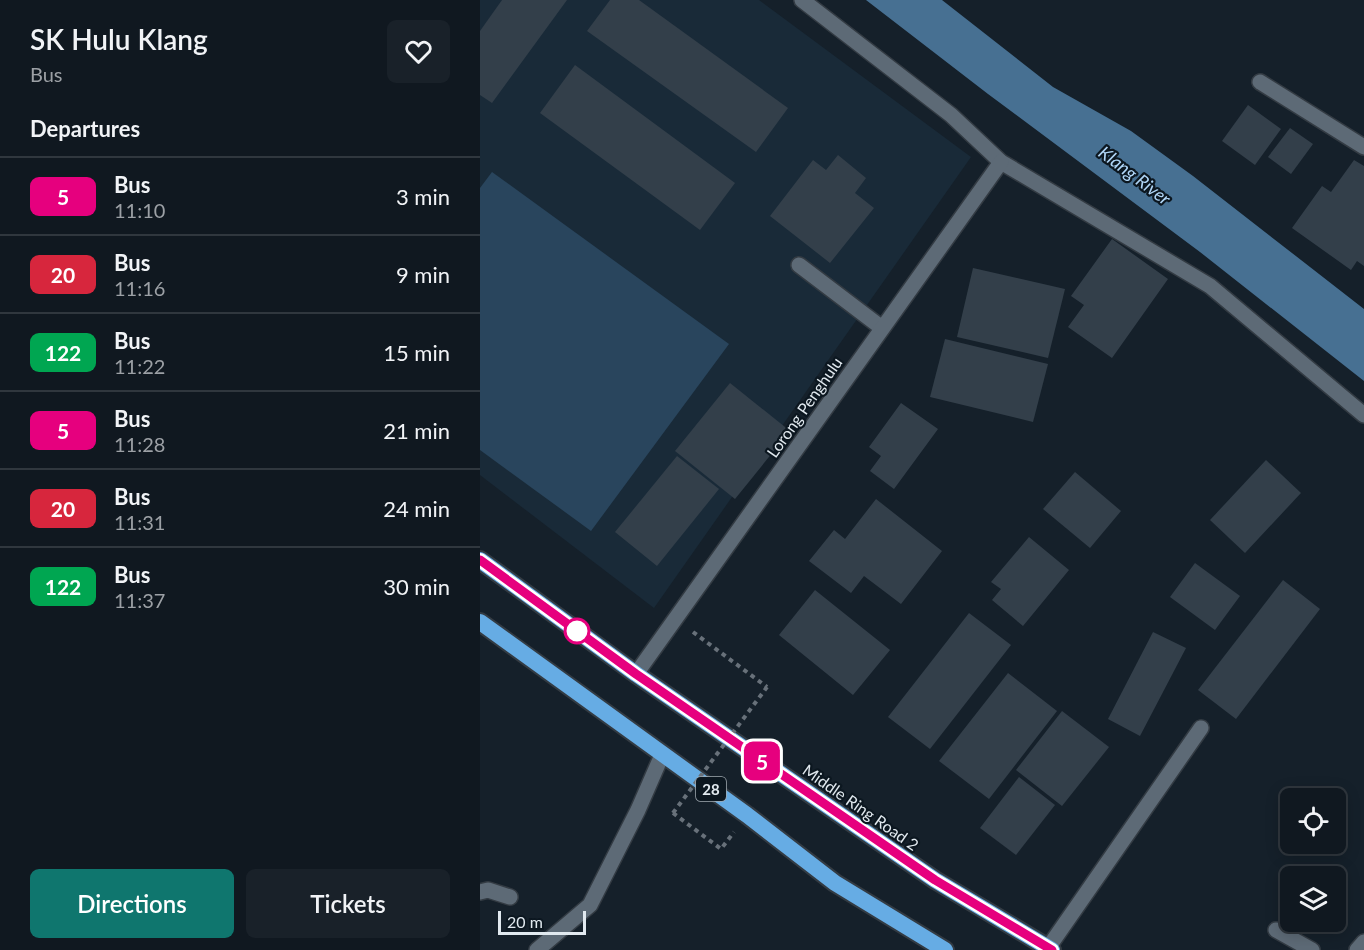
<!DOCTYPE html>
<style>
:root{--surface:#101820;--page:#192129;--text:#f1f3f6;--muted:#9ca0a5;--line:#30373e;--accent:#0f766e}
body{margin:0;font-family:Lato,sans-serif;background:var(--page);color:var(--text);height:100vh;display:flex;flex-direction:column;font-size:22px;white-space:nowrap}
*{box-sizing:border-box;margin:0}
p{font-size:20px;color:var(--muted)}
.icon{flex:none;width:33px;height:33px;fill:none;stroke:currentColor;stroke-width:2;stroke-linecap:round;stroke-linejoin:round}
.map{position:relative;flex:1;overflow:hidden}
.panel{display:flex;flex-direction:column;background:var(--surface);width:480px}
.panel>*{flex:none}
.badge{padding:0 12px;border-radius:9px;font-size:21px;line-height:39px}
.tools{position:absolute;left:800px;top:788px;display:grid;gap:12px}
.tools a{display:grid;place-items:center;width:66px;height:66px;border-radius:9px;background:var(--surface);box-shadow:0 3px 15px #0003,0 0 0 2px var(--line);font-size:30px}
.scale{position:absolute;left:18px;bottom:15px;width:88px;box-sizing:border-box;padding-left:6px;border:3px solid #e1e9ef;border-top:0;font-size:16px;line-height:21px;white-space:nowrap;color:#e1e9ef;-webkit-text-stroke:4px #0c1720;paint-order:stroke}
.map>.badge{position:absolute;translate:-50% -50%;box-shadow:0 0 0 3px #fff}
h2{padding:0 30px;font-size:22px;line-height:54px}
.round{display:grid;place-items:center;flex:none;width:63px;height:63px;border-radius:9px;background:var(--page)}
.head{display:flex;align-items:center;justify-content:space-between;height:102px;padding:0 30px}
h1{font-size:28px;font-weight:600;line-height:45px}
.primary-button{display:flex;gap:12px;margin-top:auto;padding:12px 30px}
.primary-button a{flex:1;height:69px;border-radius:9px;background:var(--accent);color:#fff;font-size:24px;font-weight:600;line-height:69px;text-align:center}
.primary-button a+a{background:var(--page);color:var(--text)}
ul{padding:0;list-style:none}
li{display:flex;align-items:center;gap:18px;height:78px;padding:0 30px;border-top:2px solid var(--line)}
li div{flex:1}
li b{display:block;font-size:22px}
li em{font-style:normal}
li .badge{min-width:66px;font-weight:700;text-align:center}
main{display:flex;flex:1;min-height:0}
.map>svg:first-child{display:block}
.built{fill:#192a38}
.green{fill:#29455d}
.water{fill:#477092}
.building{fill:#333f4a}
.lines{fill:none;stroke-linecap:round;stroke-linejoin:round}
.service-casing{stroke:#333b43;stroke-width:18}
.minor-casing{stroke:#333b43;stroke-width:18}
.trunk-casing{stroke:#333b43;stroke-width:20}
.path{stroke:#68717a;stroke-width:4;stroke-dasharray:4.5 4.5;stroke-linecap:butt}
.service{stroke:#5d6a76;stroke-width:15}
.minor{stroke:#5d6a76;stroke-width:15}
.trunk{stroke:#66ace4;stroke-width:16}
.path-bridge{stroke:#68717a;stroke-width:4;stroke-dasharray:4.5 4.5;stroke-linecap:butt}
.line-casing{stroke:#fff;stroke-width:14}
.line{stroke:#e6007e;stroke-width:9}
.stop-dot{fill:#fff;stroke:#e6007e;stroke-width:3}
.labels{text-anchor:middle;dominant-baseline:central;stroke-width:4.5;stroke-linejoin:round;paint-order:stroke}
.shield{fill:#0c1720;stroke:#a1aab1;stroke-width:1.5}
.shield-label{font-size:15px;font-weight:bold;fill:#e1e9ef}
.street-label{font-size:16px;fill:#e1e9ef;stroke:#0c1720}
.water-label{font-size:18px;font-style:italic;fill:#b0d6f7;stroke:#0c1720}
</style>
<main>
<section class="panel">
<div class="head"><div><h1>SK Hulu Klang</h1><p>Bus</p></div><a class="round"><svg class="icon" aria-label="heart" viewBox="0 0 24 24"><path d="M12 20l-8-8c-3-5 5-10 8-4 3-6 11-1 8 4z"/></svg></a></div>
<h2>Departures</h2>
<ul>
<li><span class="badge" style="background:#e6007e;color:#fff">5</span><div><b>Bus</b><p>11:10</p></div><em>3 min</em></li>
<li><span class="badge" style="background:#d7263d;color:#fff">20</span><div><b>Bus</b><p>11:16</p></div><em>9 min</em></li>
<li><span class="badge" style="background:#00a651;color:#fff">122</span><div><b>Bus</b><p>11:22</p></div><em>15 min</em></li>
<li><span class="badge" style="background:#e6007e;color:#fff">5</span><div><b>Bus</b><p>11:28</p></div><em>21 min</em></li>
<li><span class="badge" style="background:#d7263d;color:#fff">20</span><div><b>Bus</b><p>11:31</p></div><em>24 min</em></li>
<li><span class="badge" style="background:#00a651;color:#fff">122</span><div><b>Bus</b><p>11:37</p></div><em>30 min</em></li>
</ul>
<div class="primary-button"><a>Directions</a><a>Tickets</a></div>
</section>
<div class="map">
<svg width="884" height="950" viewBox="0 0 884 950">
<rect width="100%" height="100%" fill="#15202a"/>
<path class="built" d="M0 0H279L491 157 174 608 0 475Z"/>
<path class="green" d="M12 172 249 344 111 531 0 450V188Z"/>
<path class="water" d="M386 0H462L573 87 651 131 713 176 884 309V381L720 252 508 94Z"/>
<g class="building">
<path d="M22 0H87L12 103 0 95V31Z"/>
<path d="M130 0H159L308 108 276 152 107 31Z"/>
<path d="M95 65 255 183 220 230 60 113Z"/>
<path d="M768 105 801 129 775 165 742 141Z"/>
<path d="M810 128 833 144 811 174 788 157Z"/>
<path d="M358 155 386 178 375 193 394 208 350 263 290 216 333 160 346 170Z"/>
<path d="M874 160 884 166V266L877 261 871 270 812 228 842 186 851 192Z"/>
<path d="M632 239 688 279 632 358 588 327 604 305 591 296Z"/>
<path d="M493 268 585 289 568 358 477 337Z"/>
<path d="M465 339 568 364 553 422 450 397Z"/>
<path d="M250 383 310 431 255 499 195 451Z"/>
<path d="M421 403 458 429 414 489 390 471 401 456 389 447Z"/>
<path d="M197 456 239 489 177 566 135 532Z"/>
<path d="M786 460 821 493 765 553 730 520Z"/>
<path d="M595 472 641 511 610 548 563 509Z"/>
<path d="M396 499 462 551 421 604 384 576 371 593 329 561 354 530 365 539Z"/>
<path d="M549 537 589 570 543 626 512 600 521 589 511 582Z"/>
<path d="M715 563 760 596 735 630 690 597Z"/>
<path d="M803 580 840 609 756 719 718 690Z"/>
<path d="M335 590 410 650 373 695 299 635Z"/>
<path d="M489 613 531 645 450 749 408 717Z"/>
<path d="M673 632 706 648 660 736 628 719Z"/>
<path d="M528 673 577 711 509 799 459 761Z"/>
<path d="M582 711 629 747 582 806 536 770Z"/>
<path d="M539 777 575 805 536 855 500 828Z"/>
</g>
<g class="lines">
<g class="service-casing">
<g id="service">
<path d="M319 265 402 328"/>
<path d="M796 930 832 950"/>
<path d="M568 948 721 728"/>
<path d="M57 950 110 905 158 810 182 755"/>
<path d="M877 950 884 942"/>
</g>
</g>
<g class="minor-casing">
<g id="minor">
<path d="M322 0 471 115 521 162 730 286 884 415"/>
<path d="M780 82 884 147"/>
<path d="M156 674 521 162"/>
<path d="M0 892 8 890 30 897"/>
</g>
</g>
<g class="trunk-casing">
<g id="trunk">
<path d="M0 560 156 674 455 880 572 950"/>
<path d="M0 622 267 815 355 883 465 950"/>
</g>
</g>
<g class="path">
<path d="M213 632 287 687"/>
<path d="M193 813 241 849 254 832"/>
</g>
<use href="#service" class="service"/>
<use href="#minor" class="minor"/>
<use href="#trunk" class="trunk"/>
<path class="path-bridge" d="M193 813 287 687"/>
</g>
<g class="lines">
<g class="line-casing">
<path id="line" d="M0 560 156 674 455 880 572 950"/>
</g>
<use href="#line" class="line"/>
</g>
<circle class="stop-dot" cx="97" cy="631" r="12"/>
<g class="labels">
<rect class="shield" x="216" y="777" width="30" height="24" rx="4.5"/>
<g class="shield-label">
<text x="231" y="789">28</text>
</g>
<g class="street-label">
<text transform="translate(324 407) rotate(-55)">Lorong Penghulu</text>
<text transform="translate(381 807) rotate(35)">Middle Ring Road 2</text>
</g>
<g class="water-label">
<text transform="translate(655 175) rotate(37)">Klang River</text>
</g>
</g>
</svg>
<div class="tools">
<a><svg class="icon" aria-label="locate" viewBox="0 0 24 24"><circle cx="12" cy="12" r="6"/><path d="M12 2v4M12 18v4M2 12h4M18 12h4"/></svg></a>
<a><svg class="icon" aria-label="layers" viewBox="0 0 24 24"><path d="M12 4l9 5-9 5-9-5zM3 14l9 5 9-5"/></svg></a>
</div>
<div class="scale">20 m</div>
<b class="badge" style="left:282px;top:761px;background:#e6007e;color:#fff">5</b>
</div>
</main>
